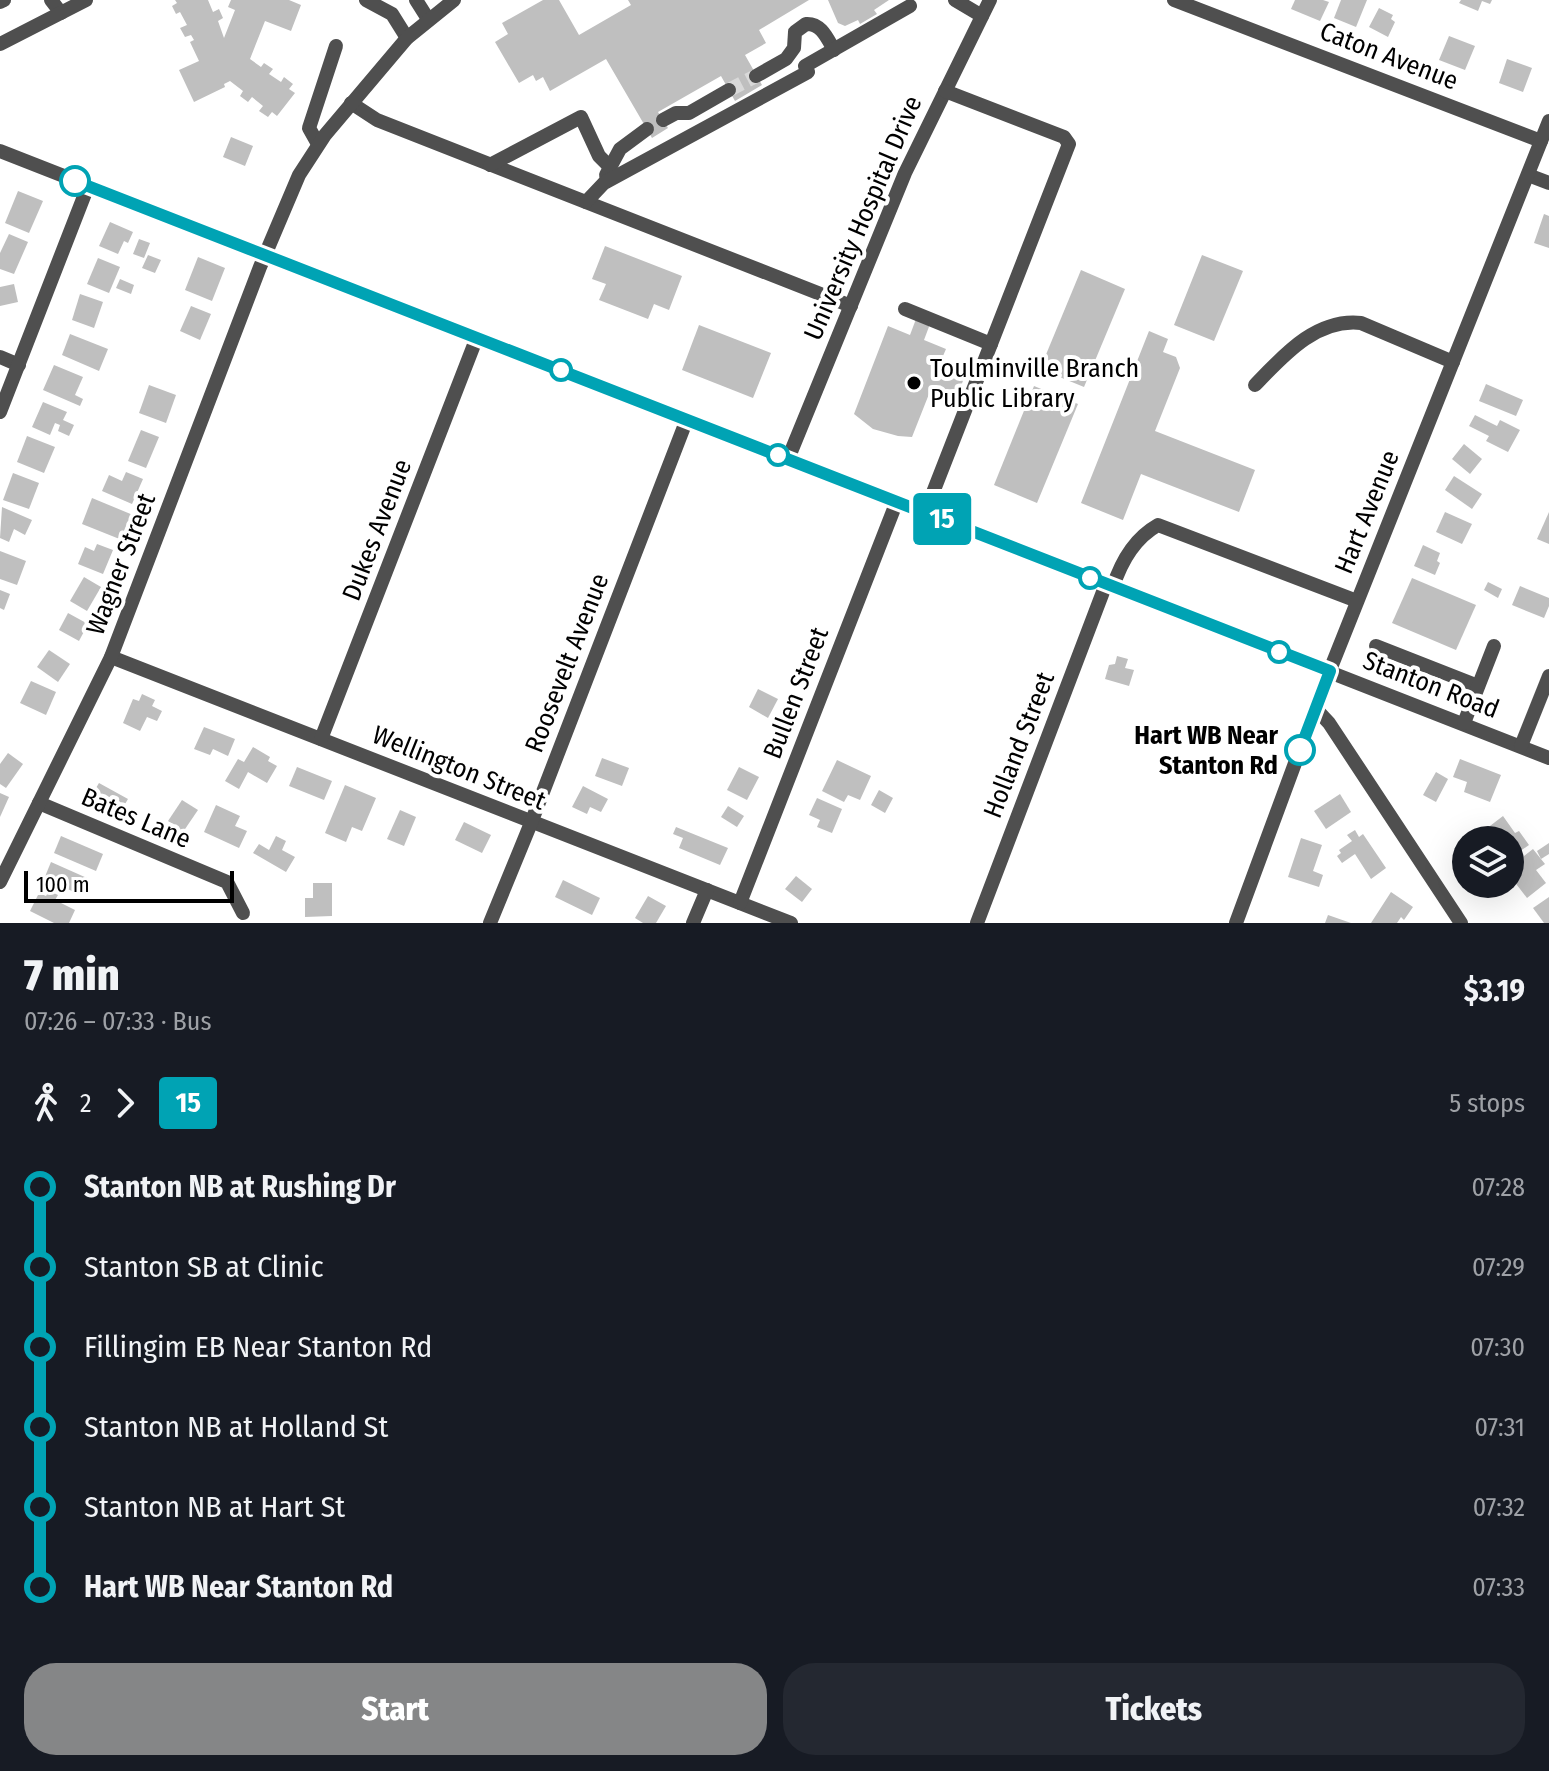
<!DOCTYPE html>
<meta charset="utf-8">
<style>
:root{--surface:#171b24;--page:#242831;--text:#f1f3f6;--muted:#9ea1a6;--accent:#858687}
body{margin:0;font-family:"Fira Sans Condensed",sans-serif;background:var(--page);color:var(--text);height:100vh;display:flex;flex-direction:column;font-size:30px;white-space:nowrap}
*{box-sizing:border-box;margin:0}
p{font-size:26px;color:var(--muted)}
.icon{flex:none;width:44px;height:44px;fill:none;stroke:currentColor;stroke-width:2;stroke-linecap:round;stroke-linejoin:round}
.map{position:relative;height:923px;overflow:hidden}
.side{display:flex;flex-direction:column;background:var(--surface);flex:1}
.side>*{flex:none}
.badge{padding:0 16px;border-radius:6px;font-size:28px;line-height:52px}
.buttons{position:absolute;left:1452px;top:826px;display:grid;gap:16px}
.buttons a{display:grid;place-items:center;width:72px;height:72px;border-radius:50%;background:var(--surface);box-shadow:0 8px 32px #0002;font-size:40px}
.scale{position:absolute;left:24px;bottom:20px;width:210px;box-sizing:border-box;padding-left:8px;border:4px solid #000;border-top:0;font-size:22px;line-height:28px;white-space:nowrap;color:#000;-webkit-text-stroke:6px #fff;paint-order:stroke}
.map>.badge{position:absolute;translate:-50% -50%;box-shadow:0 0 0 4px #fff}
.legs{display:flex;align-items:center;gap:12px;height:88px;padding:0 24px;font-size:26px}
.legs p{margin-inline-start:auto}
.summary{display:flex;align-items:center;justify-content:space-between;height:136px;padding:0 24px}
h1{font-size:44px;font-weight:800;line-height:60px}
.button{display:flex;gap:16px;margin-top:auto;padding:16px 24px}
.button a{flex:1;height:92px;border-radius:32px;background:var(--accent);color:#fff;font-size:32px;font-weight:800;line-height:92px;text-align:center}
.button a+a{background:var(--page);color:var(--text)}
ul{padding:0 24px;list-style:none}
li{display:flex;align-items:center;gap:28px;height:80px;font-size:30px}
li i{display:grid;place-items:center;width:12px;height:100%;margin:0 10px;background:currentColor}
li i::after{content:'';width:20px;height:20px;margin:-10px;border:6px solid;border-radius:50%;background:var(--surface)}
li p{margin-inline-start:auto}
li:first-child i{background:linear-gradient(#0000 50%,currentColor 0)}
li:last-child i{background:linear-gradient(currentColor 50%,#0000 0)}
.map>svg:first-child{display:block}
.building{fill:#bfbfbf}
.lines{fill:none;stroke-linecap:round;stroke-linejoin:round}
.minor-tunnel{stroke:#d9d9d9;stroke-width:14;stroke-dasharray:14 7;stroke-linecap:butt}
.minor{stroke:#4f4f4f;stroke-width:14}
.line-1-casing{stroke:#fff;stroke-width:18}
.line-1{stroke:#00a3b4;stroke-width:12}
.stop-1-dot{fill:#fff;stroke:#00a3b4;stroke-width:4}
.poi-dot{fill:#000;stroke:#fff;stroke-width:3}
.labels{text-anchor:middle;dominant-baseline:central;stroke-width:8;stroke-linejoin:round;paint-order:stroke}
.street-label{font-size:26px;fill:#000;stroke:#fff}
.poi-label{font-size:26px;fill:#000;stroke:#fff;text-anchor:start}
.stop-label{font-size:26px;font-weight:bold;fill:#000;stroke:#fff;text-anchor:end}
</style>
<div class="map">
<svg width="1549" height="923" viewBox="0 0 1549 923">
<rect width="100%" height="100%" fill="#fff"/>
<g class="building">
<path d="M175 0H208L213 12 219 9 223 18 218 21 224 38 235 10 228 7 231 0H289L301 5 291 31 265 21 250 59 261 67 264 63 273 69 269 74 281 82 284 77 293 84 289 89 295 93 277 116 272 112 268 117 259 111 263 106 252 97 248 102 240 96 243 91 230 81 224 84 225 87 194 102 179 70 199 61 190 42 194 40 191 35 185 37 180 28 187 25 180 12 176 14 172 6 177 3Z"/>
<path d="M543 0H559L579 35 631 5 628 0H809L759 30 766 43 745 55 762 85 735 101 721 76 658 112 668 128 652 138 606 59 550 91 543 77 536 81 533 75 519 83 495 42 508 34 502 23Z"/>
<path d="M828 0H889L874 10 877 14 860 24 858 20 845 26 838 23Z"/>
<path d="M1295 0H1323L1329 2 1320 21 1291 9Z"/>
<path d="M1341 0H1367L1356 27 1334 18Z"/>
<path d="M1461 0H1492L1490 4 1482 1 1478 11 1459 3Z"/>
<path d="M1379 8 1393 15 1391 19 1395 22 1388 37 1369 27Z"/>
<path d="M1449 36 1475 46 1465 70 1439 60Z"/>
<path d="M1507 59 1532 68 1523 92 1499 83Z"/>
<path d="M231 137 253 146 245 166 223 157Z"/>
<path d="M18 191 43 201 29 233 5 223Z"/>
<path d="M1544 214 1549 216V248L1534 243Z"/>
<path d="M110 222 133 232 128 243 124 241 118 254 99 246Z"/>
<path d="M9 234 28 242 14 274 0 269V253Z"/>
<path d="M139 239 150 243 144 258 133 254Z"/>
<path d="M605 246 682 276 669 310 654 304 648 319 599 300 606 284 592 279Z"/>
<path d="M148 255 161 260 155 273 142 268Z"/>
<path d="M1202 255 1243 271 1214 341 1174 325Z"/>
<path d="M198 257 225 268 212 301 185 290Z"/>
<path d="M98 258 120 267 109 293 87 284Z"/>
<path d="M1081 270 1125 289 1084 387 1040 369Z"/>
<path d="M120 279 134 285 131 294 116 288Z"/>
<path d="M14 284 18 302 0 306V287Z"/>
<path d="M80 294 103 302 94 328 72 320Z"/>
<path d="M191 306 211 314 200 340 180 331Z"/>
<path d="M916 319 930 324 924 340 946 349 940 363 966 373 954 404 929 394 912 437 898 436 873 429 854 414 888 326 910 335Z"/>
<path d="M699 325 771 353 753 398 682 370Z"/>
<path d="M1149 331 1168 339 1163 352 1176 357 1180 368 1155 431 1255 470 1239 512 1141 474 1123 520 1081 503Z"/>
<path d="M70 334 108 349 99 371 62 355Z"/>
<path d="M54 365 83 377 75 395 83 399 80 406 43 390Z"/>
<path d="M1486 384 1523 400 1516 416 1479 401Z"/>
<path d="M149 385 176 395 166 423 139 413Z"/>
<path d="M1034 386 1078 404 1037 503 994 485Z"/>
<path d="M43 402 67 412 63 420 74 425 69 436 58 431 60 425 55 423 50 435 32 427Z"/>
<path d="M1475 415 1497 426 1500 420 1520 430 1508 452 1486 441 1489 436 1469 426Z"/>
<path d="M141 430 159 437 146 468 128 461Z"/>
<path d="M27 436 55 447 44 473 17 462Z"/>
<path d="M1464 444 1482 459 1470 474 1452 459Z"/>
<path d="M126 472 143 479 132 504 102 491 109 475 122 481Z"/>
<path d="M13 473 39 483 29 509 3 500Z"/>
<path d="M1454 476 1482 494 1472 509 1445 490Z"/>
<path d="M92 498 133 515 122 540 82 524Z"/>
<path d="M2 507 32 520 25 535 14 529 9 542 0 538Z"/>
<path d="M1445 512 1472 524 1462 544 1436 532Z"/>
<path d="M1549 512V544L1537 539Z"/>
<path d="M97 544 113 550 103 574 78 564 85 547 94 551Z"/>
<path d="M1423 545 1440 553 1437 561 1440 563 1435 575 1414 566Z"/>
<path d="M0 551 26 561 17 585 0 579Z"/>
<path d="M84 577 101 587 87 611 70 601Z"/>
<path d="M1412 578 1476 605 1456 650 1392 623Z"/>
<path d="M1488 582 1502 589 1498 598 1484 590Z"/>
<path d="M1520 586 1549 598V606L1544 618 1512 605Z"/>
<path d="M0 590 10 594 4 610 0 608Z"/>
<path d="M68 613 88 624 79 641 59 630Z"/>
<path d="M49 650 70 664 58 682 37 667Z"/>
<path d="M1117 656 1128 659 1125 668 1134 670 1129 686 1105 679 1109 665 1115 664Z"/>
<path d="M31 681 56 692 46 715 20 703Z"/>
<path d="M758 689 778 699 768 718 749 707Z"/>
<path d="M142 694 155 700 152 706 162 711 157 721 147 717 140 731 123 723 133 699 139 701Z"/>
<path d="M204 727 235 739 228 756 213 749 210 755 194 749Z"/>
<path d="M253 747 270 757 268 761 277 766 267 783 248 772 239 789 225 781 238 759 244 762Z"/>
<path d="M8 753 23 764 6 788 0 784V764Z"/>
<path d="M602 758 629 768 622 786 595 776Z"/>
<path d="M1460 759 1501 775 1490 802 1464 792 1467 782 1453 777Z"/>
<path d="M837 760 871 776 860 800 848 795 844 802 822 791Z"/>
<path d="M297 767 332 781 324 800 289 786Z"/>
<path d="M739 767 759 777 747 800 727 790Z"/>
<path d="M1436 772 1448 779 1436 802 1423 795Z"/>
<path d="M99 783 128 799 116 819 87 803Z"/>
<path d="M345 785 376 798 362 831 352 827 346 842 325 833Z"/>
<path d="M583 786 608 799 601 812 590 807 587 814 572 807Z"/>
<path d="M879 790 893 798 885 813 871 805Z"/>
<path d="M0 793 9 797 0 817Z"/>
<path d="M1340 794 1351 812 1326 829 1314 811Z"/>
<path d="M817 798 842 809 832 833 817 827 820 820 809 815Z"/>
<path d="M182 800 198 810 183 832 168 821Z"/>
<path d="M216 805 240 816 235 826 247 831 239 848 204 832Z"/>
<path d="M728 806 744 816 737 827 721 817Z"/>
<path d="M400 810 416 817 404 846 387 839Z"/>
<path d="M1503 816 1515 833 1519 831 1529 845 1510 858V840H1493L1486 829Z"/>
<path d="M464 822 491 835 482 853 455 840Z"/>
<path d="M676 827 728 848 720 865 679 848 683 838 673 834Z"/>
<path d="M1355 830 1359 837 1363 834 1386 868 1371 879 1355 854 1342 863 1337 856 1341 853 1339 850 1352 841 1347 835Z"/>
<path d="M61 836 103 854 96 871 54 853Z"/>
<path d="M276 836 286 841 282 850 295 857 286 872 253 853 259 844 269 850Z"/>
<path d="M1301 838 1322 845 1313 871 1323 875 1319 887 1288 877Z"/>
<path d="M1549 843V854L1541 859 1537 851Z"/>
<path d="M1533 849 1545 864 1536 870 1546 883 1527 898 1510 876V867Z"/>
<path d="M51 862 87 878 79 894 44 879Z"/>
<path d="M796 876 812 889 802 902 785 889Z"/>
<path d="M563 880 600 898 592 915 555 897Z"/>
<path d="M313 883H332V916L305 917V898H313Z"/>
<path d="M49 891 58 895 55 900 75 910 69 923H54L30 911 39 893 46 896Z"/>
<path d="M1391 892 1413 907 1404 920 1401 917 1397 923H1371Z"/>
<path d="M648 896 666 906 656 923H643L635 918Z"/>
<path d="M1549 897V923H1544L1533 908Z"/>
<path d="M1328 915 1351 923H1325Z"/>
</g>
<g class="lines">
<path class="minor-tunnel" d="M729 90 756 76"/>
<g class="minor">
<path d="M51 0 61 13"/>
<path d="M366 0 392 14 407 38"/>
<path d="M416 0 428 19"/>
<path d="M955 0 982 16"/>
<path d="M1174 0 1541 141"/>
<path d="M0 2 4 0"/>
<path d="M0 44 86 0"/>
<path d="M756 76 786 59 794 48 795 32 806 24C821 23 827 38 834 50"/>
<path d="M351 103 377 120 851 306"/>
<path d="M663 120 676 113H689L729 90"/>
<path d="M318 144 309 128 336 46"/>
<path d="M0 151 1549 758"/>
<path d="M490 165 581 117 599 156 609 166"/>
<path d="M606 175 620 149 647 129"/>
<path d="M1528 175 1549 183"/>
<path d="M586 202 604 183 808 72 805 66 910 6"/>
<path d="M905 309 991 344"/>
<path d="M0 357 19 365"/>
<path d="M1255 385C1283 356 1316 318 1361 323L1453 362"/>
<path d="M0 412 88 186"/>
<path d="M788 459 905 173 990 0"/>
<path d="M925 513 1069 144 1064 137 945 91"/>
<path d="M1113 587C1121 562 1135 538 1158 525L1357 601"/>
<path d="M1376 646 1478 686"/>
<path d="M111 657 791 923"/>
<path d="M1315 708 1329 723 1461 923"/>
<path d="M1464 723 1494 646"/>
<path d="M321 739 477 337"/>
<path d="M1521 746 1549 676"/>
<path d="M39 803 227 882 243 913"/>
<path d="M0 882 111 657 260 267 299 175 325 135 407 38 454 0"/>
<path d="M740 903 897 501"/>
<path d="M490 923 531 823 687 419"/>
<path d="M693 923 707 890"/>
<path d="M977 923 1106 584"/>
<path d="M1236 923 1322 690 1549 121"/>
</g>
</g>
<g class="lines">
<g class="line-1-casing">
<path id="line-1" d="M75 181 1330 671 1300 750"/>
</g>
<use href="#line-1" class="line-1"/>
</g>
<g class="stop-1-dot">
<circle cx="75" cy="181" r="14"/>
<circle cx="561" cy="370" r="10"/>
<circle cx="778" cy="455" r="10"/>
<circle cx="1090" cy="578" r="10"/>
<circle cx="1279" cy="652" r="10"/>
<circle cx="1300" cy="750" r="14"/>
</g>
<circle class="poi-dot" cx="914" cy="383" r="8"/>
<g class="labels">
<g class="street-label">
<text transform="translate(1389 56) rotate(21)">Caton Avenue</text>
<text transform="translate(863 218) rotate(-67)">University Hospital Drive</text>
<text transform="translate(1367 512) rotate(-68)">Hart Avenue</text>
<text transform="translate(377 530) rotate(-69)">Dukes Avenue</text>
<text transform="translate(121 564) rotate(-69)">Wagner Street</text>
<text transform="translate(567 663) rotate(-69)">Roosevelt Avenue</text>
<text transform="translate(1431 685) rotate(21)">Stanton Road</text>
<text transform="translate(796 693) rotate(-69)">Bullen Street</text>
<text transform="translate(1019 745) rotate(-69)">Holland Street</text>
<text transform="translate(459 768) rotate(22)">Wellington Street</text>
<text transform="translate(136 818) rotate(23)">Bates Lane</text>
</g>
<g class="poi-label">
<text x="930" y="368">Toulminville Branch<tspan x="930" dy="30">Public Library</tspan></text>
</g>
<g class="stop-label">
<text x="1278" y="735">Hart WB Near<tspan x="1278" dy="30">Stanton Rd</tspan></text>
</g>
</g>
</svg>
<div class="buttons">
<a><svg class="icon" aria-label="layers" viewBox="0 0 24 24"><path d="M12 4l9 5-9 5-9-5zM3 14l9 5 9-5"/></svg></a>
</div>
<div class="scale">100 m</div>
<b class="badge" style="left:942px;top:519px;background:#00a3b4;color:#fff">15</b>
</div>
<section class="side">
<div class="summary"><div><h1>7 min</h1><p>07:26 – 07:33 · Bus</p></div><b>$3.19</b></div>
<div class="legs"><svg class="icon" aria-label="walk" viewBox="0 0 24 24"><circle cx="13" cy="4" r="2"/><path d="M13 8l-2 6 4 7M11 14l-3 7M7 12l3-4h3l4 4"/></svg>2<svg class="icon" aria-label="forward" viewBox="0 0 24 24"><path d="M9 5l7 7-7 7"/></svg><b class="badge" style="background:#00a3b4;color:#fff">15</b><p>5 stops</p></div>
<ul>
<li><i style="color:#00a3b4"></i><b>Stanton NB at Rushing Dr</b><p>07:28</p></li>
<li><i style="color:#00a3b4"></i><span>Stanton SB at Clinic</span><p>07:29</p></li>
<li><i style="color:#00a3b4"></i><span>Fillingim EB Near Stanton Rd</span><p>07:30</p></li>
<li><i style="color:#00a3b4"></i><span>Stanton NB at Holland St</span><p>07:31</p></li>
<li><i style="color:#00a3b4"></i><span>Stanton NB at Hart St</span><p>07:32</p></li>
<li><i style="color:#00a3b4"></i><b>Hart WB Near Stanton Rd</b><p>07:33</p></li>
</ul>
<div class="button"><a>Start</a><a>Tickets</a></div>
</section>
